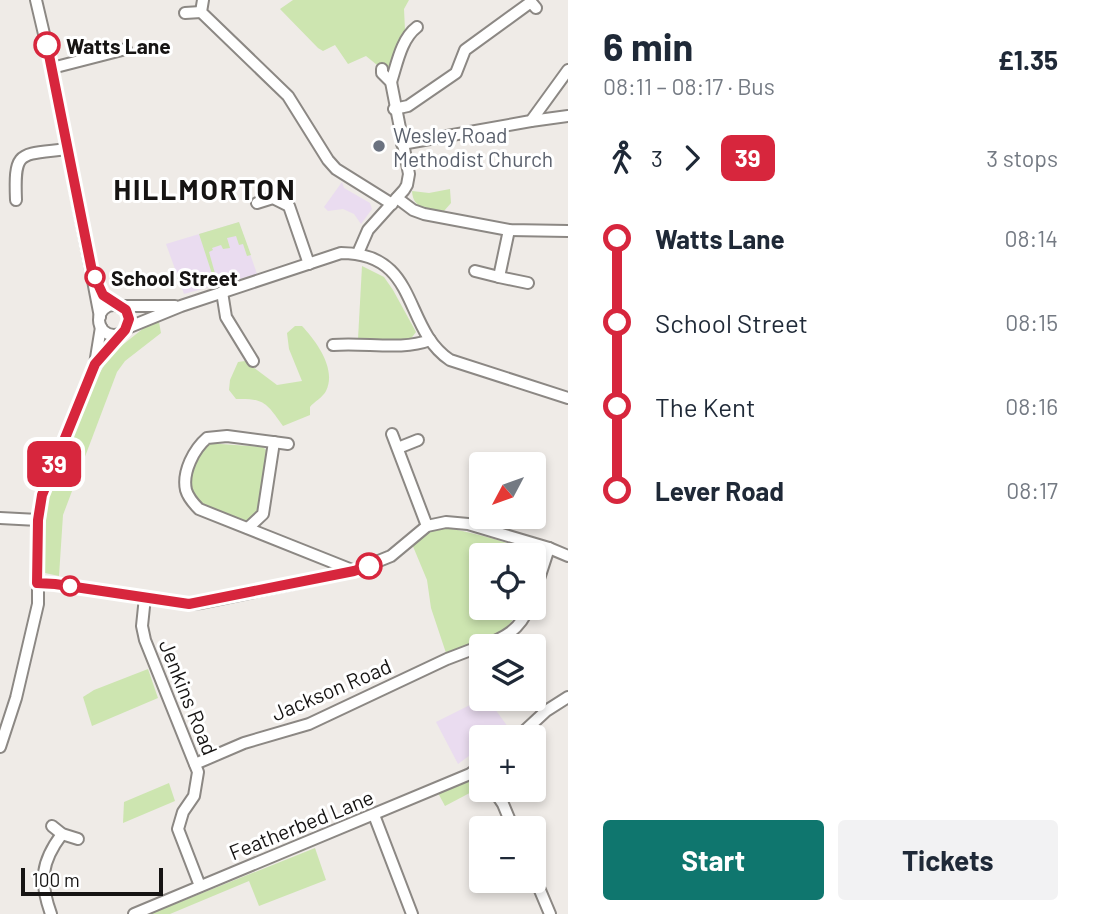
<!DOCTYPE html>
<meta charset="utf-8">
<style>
:root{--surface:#fff;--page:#f2f2f3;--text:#1f2937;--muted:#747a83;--accent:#0f766e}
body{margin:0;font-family:Barlow,sans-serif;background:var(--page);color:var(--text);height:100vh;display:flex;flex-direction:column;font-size:26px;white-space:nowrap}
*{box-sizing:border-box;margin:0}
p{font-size:23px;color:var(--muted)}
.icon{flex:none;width:38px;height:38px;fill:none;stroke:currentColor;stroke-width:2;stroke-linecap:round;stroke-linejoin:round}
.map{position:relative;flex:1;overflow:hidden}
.panel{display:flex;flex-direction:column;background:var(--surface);width:525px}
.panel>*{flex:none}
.badge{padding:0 14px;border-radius:10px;font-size:24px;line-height:46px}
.needle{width:46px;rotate:229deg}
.tools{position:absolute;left:469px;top:452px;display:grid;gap:14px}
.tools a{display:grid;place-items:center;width:77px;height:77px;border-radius:7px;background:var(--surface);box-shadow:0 4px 10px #0003;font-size:35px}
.scale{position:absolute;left:21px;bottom:18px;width:142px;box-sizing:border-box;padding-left:7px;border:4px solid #161413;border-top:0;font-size:19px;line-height:24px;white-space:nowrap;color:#161413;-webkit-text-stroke:5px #fff;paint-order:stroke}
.map>.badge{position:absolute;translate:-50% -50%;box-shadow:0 0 0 4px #fff}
.legs{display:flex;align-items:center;gap:10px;height:77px;padding:0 35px;font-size:23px}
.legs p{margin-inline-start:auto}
.head{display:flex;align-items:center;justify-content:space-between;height:119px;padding:0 35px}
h1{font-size:38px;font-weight:700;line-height:52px}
.primary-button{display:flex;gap:14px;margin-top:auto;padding:14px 35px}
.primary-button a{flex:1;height:80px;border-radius:7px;background:var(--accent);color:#fff;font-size:28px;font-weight:700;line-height:80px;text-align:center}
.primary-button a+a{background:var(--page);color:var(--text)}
ul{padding:0 35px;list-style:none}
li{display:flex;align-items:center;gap:24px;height:84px;font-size:26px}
li i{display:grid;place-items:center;width:10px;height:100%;margin:0 9px;background:currentColor}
li i::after{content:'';width:18px;height:18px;margin:-9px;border:5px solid;border-radius:50%;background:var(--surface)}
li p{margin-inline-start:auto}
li:first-child i{background:linear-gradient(#0000 50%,currentColor 0)}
li:last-child i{background:linear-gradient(currentColor 50%,#0000 0)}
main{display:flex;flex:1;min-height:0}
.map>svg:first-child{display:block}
.commercial{fill:#eadcf0}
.green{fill:#cde5b0}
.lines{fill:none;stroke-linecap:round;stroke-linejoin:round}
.minor-casing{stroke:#8c8884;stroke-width:14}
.minor{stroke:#fff;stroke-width:10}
.line-1-casing{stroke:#fff;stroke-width:16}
.line-1{stroke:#d7263d;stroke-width:10}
.stop-1-dot{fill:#fff;stroke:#d7263d;stroke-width:3.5}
.worship-dot{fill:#6b7280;stroke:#fff;stroke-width:2.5}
.labels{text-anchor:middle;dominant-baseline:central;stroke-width:6;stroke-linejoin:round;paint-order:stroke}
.stop-label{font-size:21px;font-weight:bold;fill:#161413;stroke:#fff;text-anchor:start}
.worship-label{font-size:21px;fill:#5b616d;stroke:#fff;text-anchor:start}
.street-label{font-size:21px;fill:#161413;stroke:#fff}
.district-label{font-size:28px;font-weight:bold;letter-spacing:2px;fill:#161413;stroke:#fff}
</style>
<main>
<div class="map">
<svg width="568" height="914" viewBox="0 0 568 914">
<rect width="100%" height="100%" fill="#efebe7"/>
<g class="commercial">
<path d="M342 182 344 188 370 203 372 209 361 224 354 214 343 209 328 211 324 207Z"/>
<path d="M239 222 257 274 184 294 166 244Z"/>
<path d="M484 698H487L508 727 495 737H481V747L458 764 436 722Z"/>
</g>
<g class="green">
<path d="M293 0H409L404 9 405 30 390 73 382 69 366 56 348 64 335 45 323 51 318 48 280 9Z"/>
<path d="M450 189 451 203 444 211C428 208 413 210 412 191L429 193Z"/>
<path d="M239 222 251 255 247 256 243 244 239 245 236 236 227 238 230 248 223 249 221 245 212 248 213 250 209 252 216 277H213L199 234Z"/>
<path d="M362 266 384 277 393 290 416 332 409 341 358 339Z"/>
<path d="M159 322 161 333 125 361 117 372 63 515 59 576 45 573 42 555 49 493 85 399 110 355 145 327Z"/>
<path d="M295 326H302C316 341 337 369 326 391 323 397 314 402 310 407V415L283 426C267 404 265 398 236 399L229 390 230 380 238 362 245 361 277 385 302 381 289 349 287 333Z"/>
<path d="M206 443 263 447 268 452 256 516 246 523 200 506 188 488 196 456Z"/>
<path d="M443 527C475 533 505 541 535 553L539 562 534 574V555H481V607H520C507 639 476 643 446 653L431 608 427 580 412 544 429 530Z"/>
<path d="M148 669 158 698 92 726 83 697 94 690Z"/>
<path d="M471 780 481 787 445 806 438 793 462 782Z"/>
<path d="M169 783 175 801 123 823 124 802Z"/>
<path d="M315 848 326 880 259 906 249 881 170 914H150Z"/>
</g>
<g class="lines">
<g class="minor-casing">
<g id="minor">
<path d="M36 0 52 68 100 317"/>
<path d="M203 0 201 12 288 96 328 160 336 169 392 204"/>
<path d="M185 13 201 12"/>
<path d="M52 68 126 49"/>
<path d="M391 82C397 64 401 39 417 27"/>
<path d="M394 109 408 106 456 73 465 50 531 2 536 8"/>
<path d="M531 121 568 116"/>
<path d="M402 144 531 121 568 70"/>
<path d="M397 198 413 210 424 214 509 230 568 231"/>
<path d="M16 200C14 149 19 155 67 149"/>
<path d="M257 203 273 198 289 206 309 264"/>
<path d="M509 230 499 277 528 283"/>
<path d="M358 253 368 230 404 190 407 185 409 174 391 82 382 73V69"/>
<path d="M475 271 499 277"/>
<path d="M222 292 226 317 253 361"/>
<circle cx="114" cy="320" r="15"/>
<path d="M118 306H175"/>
<path d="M127 328 181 306 341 253C420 253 402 328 450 360L568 398"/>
<path d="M333 345C365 342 401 351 430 340"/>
<path d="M95 364 123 332"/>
<path d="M392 434 427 526"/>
<path d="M288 444 227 436 207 438C194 449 182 472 186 490 188 497 194 504 199 509L352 570"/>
<path d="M398 448 418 440"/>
<path d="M0 518 38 520"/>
<path d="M248 528 263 514 274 442"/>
<path d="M37 584H56L189 604 201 603 354 571 391 556 427 526 446 522 468 524 549 548 568 556"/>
<path d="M534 594 549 548"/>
<path d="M145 597 142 626 145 640 198 772 194 796 183 812 178 829 200 886"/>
<path d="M483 646C504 638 520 630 529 607"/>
<path d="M518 737 546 711 568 697"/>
<path d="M0 747 16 698 38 604V520L42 495 95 364 101 327"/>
<path d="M195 764 244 743 309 724 447 659 481 646"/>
<path d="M493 789 503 804 513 828"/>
<path d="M374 815 412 914"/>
<path d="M52 826 62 834 78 839"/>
<path d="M534 876 550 914"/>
<path d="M51 914C39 881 41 862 62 834"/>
<path d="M134 914 470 774 481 766"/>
</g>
</g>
<use href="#minor" class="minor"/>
</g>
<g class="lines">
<g class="line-1-casing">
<path id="line-1" d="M47 45 92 271 103 295 126 310 129 319 125 330 95 364 42 495 38 520 37 583 55 584 189 604 354 571 369 566"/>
</g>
<use href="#line-1" class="line-1"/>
</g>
<g class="stop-1-dot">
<circle cx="47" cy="45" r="12"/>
<circle cx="95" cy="277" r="9"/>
<circle cx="369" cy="566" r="12"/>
<circle cx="70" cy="586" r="9"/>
</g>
<circle class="worship-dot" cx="379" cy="146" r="7"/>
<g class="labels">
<g class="stop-label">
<text x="66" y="45">Watts Lane</text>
<text x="111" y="277">School Street</text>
</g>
<g class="worship-label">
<text x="393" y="134">Wesley Road<tspan x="393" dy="24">Methodist Church</tspan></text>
</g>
<g class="street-label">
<text transform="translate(331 689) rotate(-23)">Jackson Road</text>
<text transform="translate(189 697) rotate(68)">Jenkins Road</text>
<text transform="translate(301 824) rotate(-22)">Featherbed Lane</text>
</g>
<g class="district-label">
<text x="205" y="189">HILLMORTON</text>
</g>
</g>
</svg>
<div class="tools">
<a><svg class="needle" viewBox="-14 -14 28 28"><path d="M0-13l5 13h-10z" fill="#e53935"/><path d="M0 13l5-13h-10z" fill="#747a83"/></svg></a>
<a><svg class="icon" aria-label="locate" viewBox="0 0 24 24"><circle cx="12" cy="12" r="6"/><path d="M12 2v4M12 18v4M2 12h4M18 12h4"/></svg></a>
<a><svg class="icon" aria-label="layers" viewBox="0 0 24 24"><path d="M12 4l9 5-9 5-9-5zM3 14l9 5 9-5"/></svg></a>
<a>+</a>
<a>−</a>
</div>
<div class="scale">100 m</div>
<b class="badge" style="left:54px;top:464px;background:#d7263d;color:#fff">39</b>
</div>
<section class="panel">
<div class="head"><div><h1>6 min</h1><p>08:11 – 08:17 · Bus</p></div><b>£1.35</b></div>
<div class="legs"><svg class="icon" aria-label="walk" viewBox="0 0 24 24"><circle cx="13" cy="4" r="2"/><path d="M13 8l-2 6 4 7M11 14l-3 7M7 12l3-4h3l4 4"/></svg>3<svg class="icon" aria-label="forward" viewBox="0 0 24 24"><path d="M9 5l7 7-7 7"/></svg><b class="badge" style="background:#d7263d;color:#fff">39</b><p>3 stops</p></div>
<ul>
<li><i style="color:#d7263d"></i><b>Watts Lane</b><p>08:14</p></li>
<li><i style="color:#d7263d"></i><span>School Street</span><p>08:15</p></li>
<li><i style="color:#d7263d"></i><span>The Kent</span><p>08:16</p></li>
<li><i style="color:#d7263d"></i><b>Lever Road</b><p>08:17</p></li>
</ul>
<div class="primary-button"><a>Start</a><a>Tickets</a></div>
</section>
</main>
